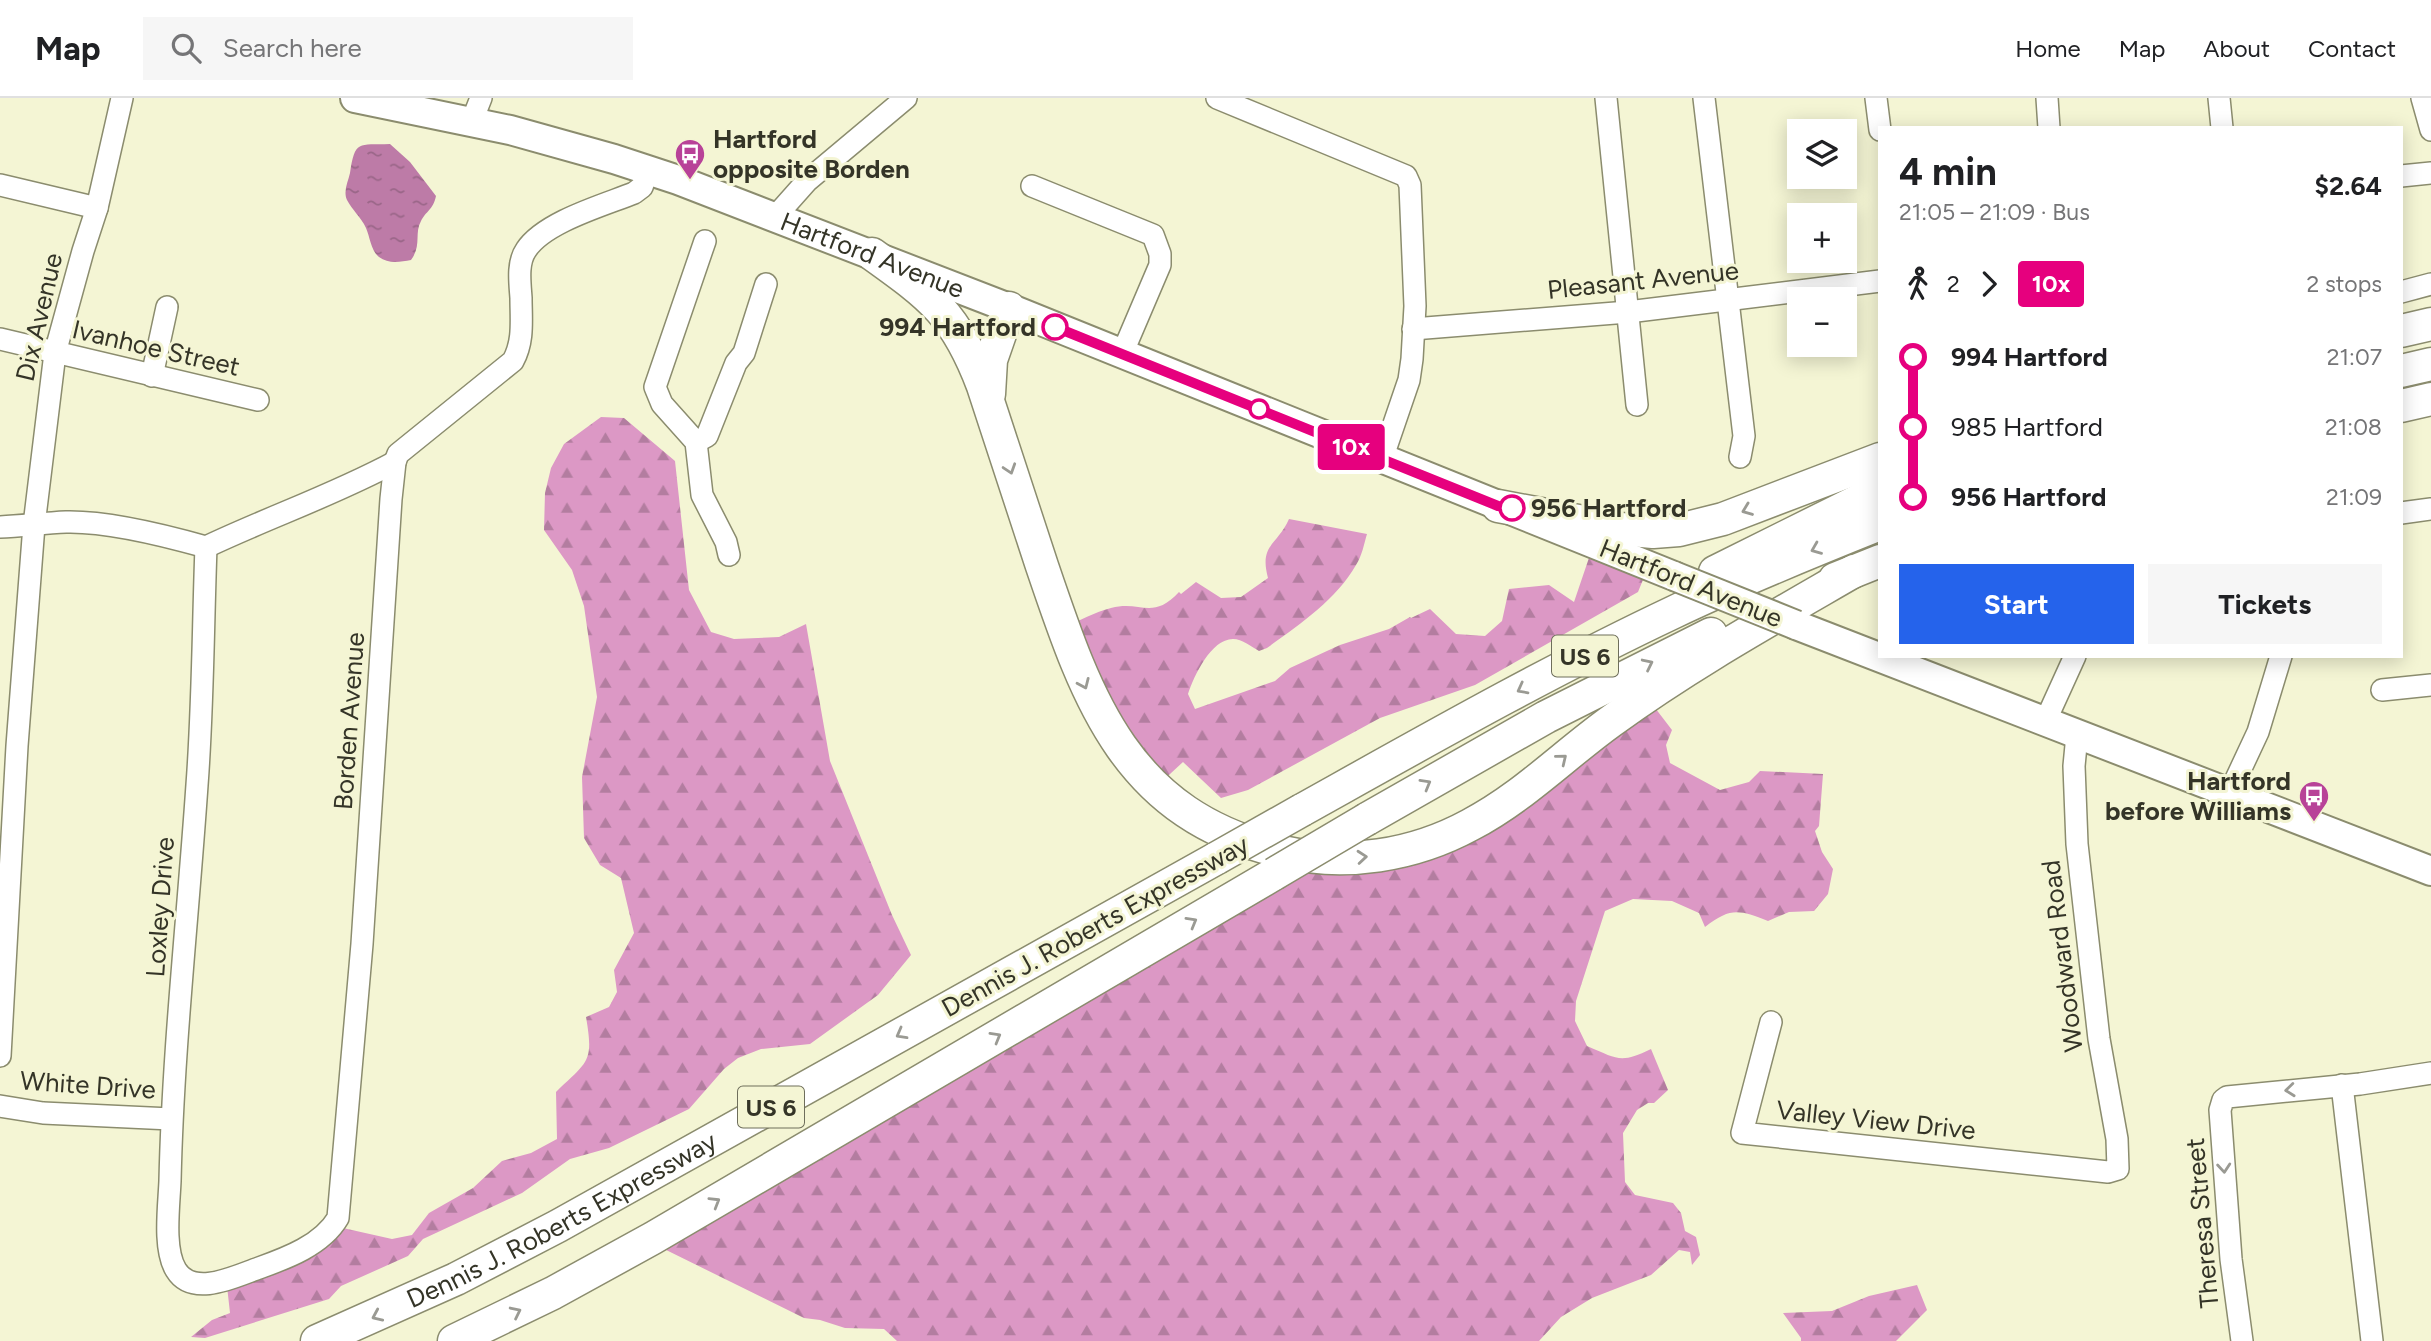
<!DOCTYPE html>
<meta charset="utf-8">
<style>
:root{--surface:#fff;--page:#f6f6f6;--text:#202124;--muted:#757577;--line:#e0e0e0;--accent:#2563eb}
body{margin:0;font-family:Figtree,sans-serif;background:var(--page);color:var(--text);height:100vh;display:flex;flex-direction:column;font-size:26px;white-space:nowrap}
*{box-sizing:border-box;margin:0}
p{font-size:23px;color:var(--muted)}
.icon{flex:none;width:38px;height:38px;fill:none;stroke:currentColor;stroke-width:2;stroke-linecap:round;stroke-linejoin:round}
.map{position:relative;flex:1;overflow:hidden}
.panel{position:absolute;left:1878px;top:28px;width:525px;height:532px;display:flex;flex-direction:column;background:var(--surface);border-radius:0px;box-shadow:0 4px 18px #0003}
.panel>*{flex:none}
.badge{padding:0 14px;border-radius:5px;font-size:24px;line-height:46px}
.tools{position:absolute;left:1787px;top:21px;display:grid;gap:14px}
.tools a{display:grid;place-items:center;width:70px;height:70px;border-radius:0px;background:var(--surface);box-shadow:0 4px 18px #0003;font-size:35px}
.map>.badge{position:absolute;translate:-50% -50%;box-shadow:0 0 0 4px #fff}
.legs{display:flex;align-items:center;gap:10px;height:77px;padding:0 21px;font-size:23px}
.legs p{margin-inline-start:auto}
.headline{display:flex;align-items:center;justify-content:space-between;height:119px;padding:0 21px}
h1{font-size:38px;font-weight:700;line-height:52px}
.cta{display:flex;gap:14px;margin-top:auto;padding:14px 21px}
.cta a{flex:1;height:80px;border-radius:0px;background:var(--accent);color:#fff;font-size:28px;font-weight:700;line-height:80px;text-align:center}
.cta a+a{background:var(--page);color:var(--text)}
ul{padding:0 21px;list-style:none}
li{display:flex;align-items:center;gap:24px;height:70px;font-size:26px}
li i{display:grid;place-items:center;width:10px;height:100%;margin:0 9px;background:currentColor}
li i::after{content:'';width:18px;height:18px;margin:-9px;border:5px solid;border-radius:50%;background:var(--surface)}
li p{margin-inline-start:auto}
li:first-child i{background:linear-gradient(#0000 50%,currentColor 0)}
li:last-child i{background:linear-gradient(currentColor 50%,#0000 0)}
header{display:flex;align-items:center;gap:42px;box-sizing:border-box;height:98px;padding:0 35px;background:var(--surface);border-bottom:2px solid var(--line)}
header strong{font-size:33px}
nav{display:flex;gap:38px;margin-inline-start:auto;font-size:24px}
.search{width:490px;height:63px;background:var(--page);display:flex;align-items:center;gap:18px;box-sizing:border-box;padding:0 24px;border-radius:0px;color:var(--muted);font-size:26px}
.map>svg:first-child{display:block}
.forest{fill:url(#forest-firs)}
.water{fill:url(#water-ripples)}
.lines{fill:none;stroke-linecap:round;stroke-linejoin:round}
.minor-casing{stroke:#8b8c6e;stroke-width:24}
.major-casing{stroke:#8b8c6e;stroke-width:32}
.highway-casing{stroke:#8b8c6e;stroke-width:35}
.minor{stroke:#fff;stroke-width:21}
.major{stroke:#fff;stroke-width:28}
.highway{stroke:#fff;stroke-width:32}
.major-bridge-casing{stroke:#8b8c6e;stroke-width:32;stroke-linecap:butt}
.highway-bridge-casing{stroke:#8b8c6e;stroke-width:35;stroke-linecap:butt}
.major-bridge{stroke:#fff;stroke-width:28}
.highway-bridge{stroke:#fff;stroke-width:32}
.oneway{stroke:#9a9a93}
.line-1-casing{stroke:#fff;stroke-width:16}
.line-1{stroke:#e6007e;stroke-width:10}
.stop-1-dot{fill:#fff;stroke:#e6007e;stroke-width:3.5}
.labels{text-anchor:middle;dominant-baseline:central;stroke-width:6;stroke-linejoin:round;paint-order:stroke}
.shield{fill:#f4f5d4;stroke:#6e6e5b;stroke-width:2}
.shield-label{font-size:24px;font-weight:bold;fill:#343427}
.poi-label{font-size:26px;font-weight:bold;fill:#343427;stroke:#f4f5d4;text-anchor:start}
.street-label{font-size:26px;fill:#343427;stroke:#f4f5d4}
.stop-label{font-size:26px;font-weight:bold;fill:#343427;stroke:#f4f5d4;text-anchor:end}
</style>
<header>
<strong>Map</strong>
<div class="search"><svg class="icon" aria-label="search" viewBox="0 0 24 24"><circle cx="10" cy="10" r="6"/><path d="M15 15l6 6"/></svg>Search here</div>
<nav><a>Home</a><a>Map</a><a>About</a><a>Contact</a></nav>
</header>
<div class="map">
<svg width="2431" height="1243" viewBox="0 0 2431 1243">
<defs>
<pattern id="forest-firs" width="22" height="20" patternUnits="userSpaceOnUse" patternTransform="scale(1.75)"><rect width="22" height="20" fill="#dc98c5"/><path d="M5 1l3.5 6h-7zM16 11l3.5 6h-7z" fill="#b37da0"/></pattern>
<pattern id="water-ripples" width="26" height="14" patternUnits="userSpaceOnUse" patternTransform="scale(1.75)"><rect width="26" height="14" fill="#bd7ba7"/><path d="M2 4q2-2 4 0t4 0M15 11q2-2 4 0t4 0" fill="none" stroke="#9a6688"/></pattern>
</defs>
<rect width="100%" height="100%" fill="#f4f5d4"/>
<g class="forest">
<path d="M601 319 624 320 675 363 689 492 711 534 734 541 779 539 806 526 830 663 892 817 911 857 878 897 810 946 761 951 738 960 724 971 689 1011 609 1050 570 1061 522 1095 423 1141 408 1158 341 1188 329 1201 205 1240 191 1239 212 1222 230 1215 226 1179 334 1128 392 1141 412 1137 429 1115 473 1090 502 1063 531 1055 557 1041 556 994C588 963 594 965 586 919L609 909 617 894 614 872 634 835 621 780 600 767 584 740 582 679 597 599 584 508 572 472 544 432 545 395 551 370 564 346Z"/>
<path d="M1289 421 1367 436C1364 446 1362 458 1356 467 1336 502 1299 527 1267 550L1259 553C1252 549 1242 541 1233 541 1211 541 1194 578 1188 596L1195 611 1275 583 1290 570 1340 547 1389 531 1410 519 1411 520 1430 511 1456 536 1485 538 1502 523 1509 491 1549 487 1574 504 1592 451 1647 472 1638 494 1475 587 1380 620 1248 692 1221 700 1183 664 1157 688 1064 529C1079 523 1095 514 1111 510 1141 502 1152 523 1179 494L1181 496 1196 484 1221 500 1241 499 1268 480C1259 446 1277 448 1289 421Z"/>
<path d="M1649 602 1672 632 1666 647 1670 665 1720 692 1749 684 1760 673 1823 676 1819 728 1815 733 1822 754 1833 771 1828 796 1814 813 1789 814 1768 823C1739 812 1731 809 1705 829L1699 815 1672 803 1633 801 1605 813 1576 903 1575 923 1587 948C1618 961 1620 966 1651 951L1668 992 1654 1005H1648L1637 1012 1623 1035 1625 1084 1635 1097 1673 1105 1681 1115 1685 1133 1696 1139 1700 1157 1692 1167 1690 1154 1679 1152 1651 1177 1592 1200 1561 1219 1539 1243H897L884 1231 845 1230 820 1222 804 1220 656 1147 1287 776 1387 763Z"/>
<path d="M1917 1187 1927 1212 1896 1243H1801V1240L1783 1215 1832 1213 1869 1198Z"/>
</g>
<path class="water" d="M390 46 410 64 436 98C433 112 426 113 421 123 414 136 422 147 411 162 400 164 388 166 379 159 371 153 370 139 366 130 361 119 352 112 347 102 343 93 348 84 350 75 355 42 358 47 390 46Z"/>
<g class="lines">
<g class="minor-casing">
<g id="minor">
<path d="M1217 0 1406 78 1410 87 1415 208 1412 261 1409 282 1382 361"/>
<path d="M1606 0 1637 307"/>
<path d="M1704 0 1744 338 1740 359"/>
<path d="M1876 0 1880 32"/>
<path d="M2047 0 2049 30"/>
<path d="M2219 0 2222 30"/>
<path d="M2422 0 2431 32"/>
<path d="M472 23 481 0"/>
<path d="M2401 78 2431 75"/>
<path d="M0 87 97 110"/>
<path d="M1032 88 1153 137 1160 156V167L1122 256"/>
<path d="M775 119 807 83 906 0"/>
<path d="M705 143 655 289 662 306 696 344 702 397 726 444 729 457"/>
<path d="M2401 194 2431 186"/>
<path d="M1413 231 1628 214 1880 183"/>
<path d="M0 241 258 302"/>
<path d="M152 278 167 209"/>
<path d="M696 344 707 338 736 265 744 255 766 186"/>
<path d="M2401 415 2431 411"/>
<path d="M0 429C22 428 44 425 66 424 106 423 167 438 206 449 269 419 334 397 395 364"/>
<path d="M206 449C203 528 203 608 197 687 188 819 173 951 170 1083 169 1108 163 1151 176 1172 193 1200 236 1178 259 1170 287 1160 322 1147 338 1120L362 846 391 401 395 364 398 356 513 263C524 243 521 222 521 200 520 185 517 165 526 152 544 124 604 107 634 95L642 89 648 72"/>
<path d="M2382 592 2431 587"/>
<path d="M2045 624 2075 558"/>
<path d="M2229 696 2258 634 2281 558"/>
<path d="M1771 924 1742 1035 2108 1074 2118 1071 2117 1041 2099 941 2077 746 2074 668 2077 637"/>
<path d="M0 958 17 648 34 427 55 255 83 153 97 110 122 0"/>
<path d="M2342 987 2372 1243"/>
<path d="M0 1008 43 1015 171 1021"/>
<path d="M2242 1243 2231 1161 2220 1012 2223 1002 2227 999 2360 986 2431 975"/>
</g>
</g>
<g class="major-casing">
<g id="major">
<path id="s1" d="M355 0 510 32 614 61 678 82 1009 210 1674 478"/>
<path d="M1796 527 2431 773"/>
</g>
</g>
<g class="highway-casing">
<g id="highway">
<path d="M872 156C932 199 956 216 983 288 1002 347 1022 406 1041 465 1087 601 1125 718 1283 754 1346 768 1413 758 1470 727 1522 700 1563 658 1610 624 1688 567 1771 521 1854 473"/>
<path d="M2401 233 2431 226"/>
<path d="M2401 273 2431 266"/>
<path d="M989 296 991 262 1009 210"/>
<path d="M2401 308 2431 301"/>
<path d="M1498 408 1621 431 1653 434 1679 432 1723 421 1880 361"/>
<path d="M1715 474 1880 392"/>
<path d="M1835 481 1880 463"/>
<path d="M1302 712C1424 644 1547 574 1674 514 1741 482 1810 454 1880 426"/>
<path d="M1367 721 1546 619 1711 536"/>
<path id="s2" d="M317 1243 456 1181 558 1128 1217 760"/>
<path d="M454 1243 553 1195 653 1140 1274 776"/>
</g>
</g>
<use href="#minor" class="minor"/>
<use href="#major" class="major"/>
<use href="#highway" class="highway"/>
<g class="major-bridge-casing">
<path id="major-bridge" d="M1674 478 1796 527"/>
</g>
<g class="highway-bridge-casing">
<g id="highway-bridge">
<path d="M1217 760 1302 712"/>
<path d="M1274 776 1367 721"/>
</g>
</g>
<use href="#major-bridge" class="major-bridge"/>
<use href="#highway-bridge" class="highway-bridge"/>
</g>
<defs><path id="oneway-chevron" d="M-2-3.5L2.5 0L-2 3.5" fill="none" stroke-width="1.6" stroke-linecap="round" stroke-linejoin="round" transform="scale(1.75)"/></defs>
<g class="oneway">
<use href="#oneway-chevron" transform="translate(1010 371) rotate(72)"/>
<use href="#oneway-chevron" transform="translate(1747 412) rotate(159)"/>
<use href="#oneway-chevron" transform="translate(1816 451) rotate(158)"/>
<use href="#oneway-chevron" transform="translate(1648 566) rotate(-26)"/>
<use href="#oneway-chevron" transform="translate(1084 586) rotate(66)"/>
<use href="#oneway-chevron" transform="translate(1522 591) rotate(152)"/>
<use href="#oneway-chevron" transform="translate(1562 661) rotate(-39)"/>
<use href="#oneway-chevron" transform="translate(1426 686) rotate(-30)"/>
<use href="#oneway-chevron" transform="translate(1362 759) rotate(-5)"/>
<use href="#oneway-chevron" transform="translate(1192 824) rotate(-30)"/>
<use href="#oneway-chevron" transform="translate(901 936) rotate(151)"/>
<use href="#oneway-chevron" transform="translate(996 939) rotate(-30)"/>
<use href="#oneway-chevron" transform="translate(2290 992) rotate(174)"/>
<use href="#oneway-chevron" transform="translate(2224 1070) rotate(85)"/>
<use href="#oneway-chevron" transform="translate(715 1104) rotate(-31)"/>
<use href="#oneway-chevron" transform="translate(516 1214) rotate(-26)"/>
<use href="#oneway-chevron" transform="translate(377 1218) rotate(156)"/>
</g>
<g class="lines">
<g class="line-1-casing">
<path id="line-1" d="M1055 229 1498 408 1512 410"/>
</g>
<use href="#line-1" class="line-1"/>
</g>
<defs>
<g id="bus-pin" transform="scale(1.575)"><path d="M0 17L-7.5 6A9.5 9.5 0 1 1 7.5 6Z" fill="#b84298" stroke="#f4f5d4"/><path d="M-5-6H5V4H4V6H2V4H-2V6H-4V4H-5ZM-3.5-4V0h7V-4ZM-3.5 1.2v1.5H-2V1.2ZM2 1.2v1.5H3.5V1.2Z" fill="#fff"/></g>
</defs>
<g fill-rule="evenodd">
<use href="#bus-pin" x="690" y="56"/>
<use href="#bus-pin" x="2314" y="698"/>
</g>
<g class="stop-1-dot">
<circle cx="1055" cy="229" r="12"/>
<circle cx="1259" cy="311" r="9"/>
<circle cx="1512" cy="410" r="12"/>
</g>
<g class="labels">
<g class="shield">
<rect x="1552" y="537.5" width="66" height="41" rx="5"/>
<rect x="738" y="988.5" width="66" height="41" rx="5"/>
</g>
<g class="shield-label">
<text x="1585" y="558">US 6</text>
<text x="771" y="1009">US 6</text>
</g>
<g class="poi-label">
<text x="713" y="41">Hartford<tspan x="713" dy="30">opposite Borden</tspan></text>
<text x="2291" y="683" text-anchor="end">Hartford<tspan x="2291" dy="30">before Williams</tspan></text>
</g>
<g class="street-label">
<text stroke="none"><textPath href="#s1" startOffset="542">Hartford Avenue</textPath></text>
<text transform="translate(1643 182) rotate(-6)">Pleasant Avenue</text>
<text transform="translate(39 219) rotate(-77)">Dix Avenue</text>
<text transform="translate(156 250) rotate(13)">Ivanhoe Street</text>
<text transform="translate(1691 485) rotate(22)">Hartford Avenue</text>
<text transform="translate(349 623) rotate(-86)">Borden Avenue</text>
<text transform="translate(160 809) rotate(-86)">Loxley Drive</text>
<text transform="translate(1095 828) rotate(-29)">Dennis J. Roberts Expressway</text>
<text transform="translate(2062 858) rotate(-97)">Woodward Road</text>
<text transform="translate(88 987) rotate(4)">White Drive</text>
<text transform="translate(1876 1022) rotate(6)">Valley View Drive</text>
<text stroke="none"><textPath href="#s2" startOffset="273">Dennis J. Roberts Expressway</textPath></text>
<text transform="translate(2202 1125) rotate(-95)">Theresa Street</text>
</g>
<g class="stop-label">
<text x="1036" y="229">994 Hartford</text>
<text x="1531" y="410" text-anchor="start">956 Hartford</text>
</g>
</g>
</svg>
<div class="tools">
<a><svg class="icon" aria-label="layers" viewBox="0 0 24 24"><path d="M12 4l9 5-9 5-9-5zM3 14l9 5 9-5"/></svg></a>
<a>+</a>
<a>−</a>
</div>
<b class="badge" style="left:1351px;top:349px;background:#e6007e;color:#fff">10x</b>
<section class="panel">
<div class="headline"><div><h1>4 min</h1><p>21:05 – 21:09 · Bus</p></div><b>$2.64</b></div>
<div class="legs"><svg class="icon" aria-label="walk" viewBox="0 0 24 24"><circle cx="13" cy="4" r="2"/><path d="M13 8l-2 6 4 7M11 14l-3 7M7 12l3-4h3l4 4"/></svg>2<svg class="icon" aria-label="forward" viewBox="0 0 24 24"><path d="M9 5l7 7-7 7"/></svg><b class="badge" style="background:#e6007e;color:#fff">10x</b><p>2 stops</p></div>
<ul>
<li><i style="color:#e6007e"></i><b>994 Hartford</b><p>21:07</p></li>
<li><i style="color:#e6007e"></i><span>985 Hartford</span><p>21:08</p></li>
<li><i style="color:#e6007e"></i><b>956 Hartford</b><p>21:09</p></li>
</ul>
<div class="cta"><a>Start</a><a>Tickets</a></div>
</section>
</div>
